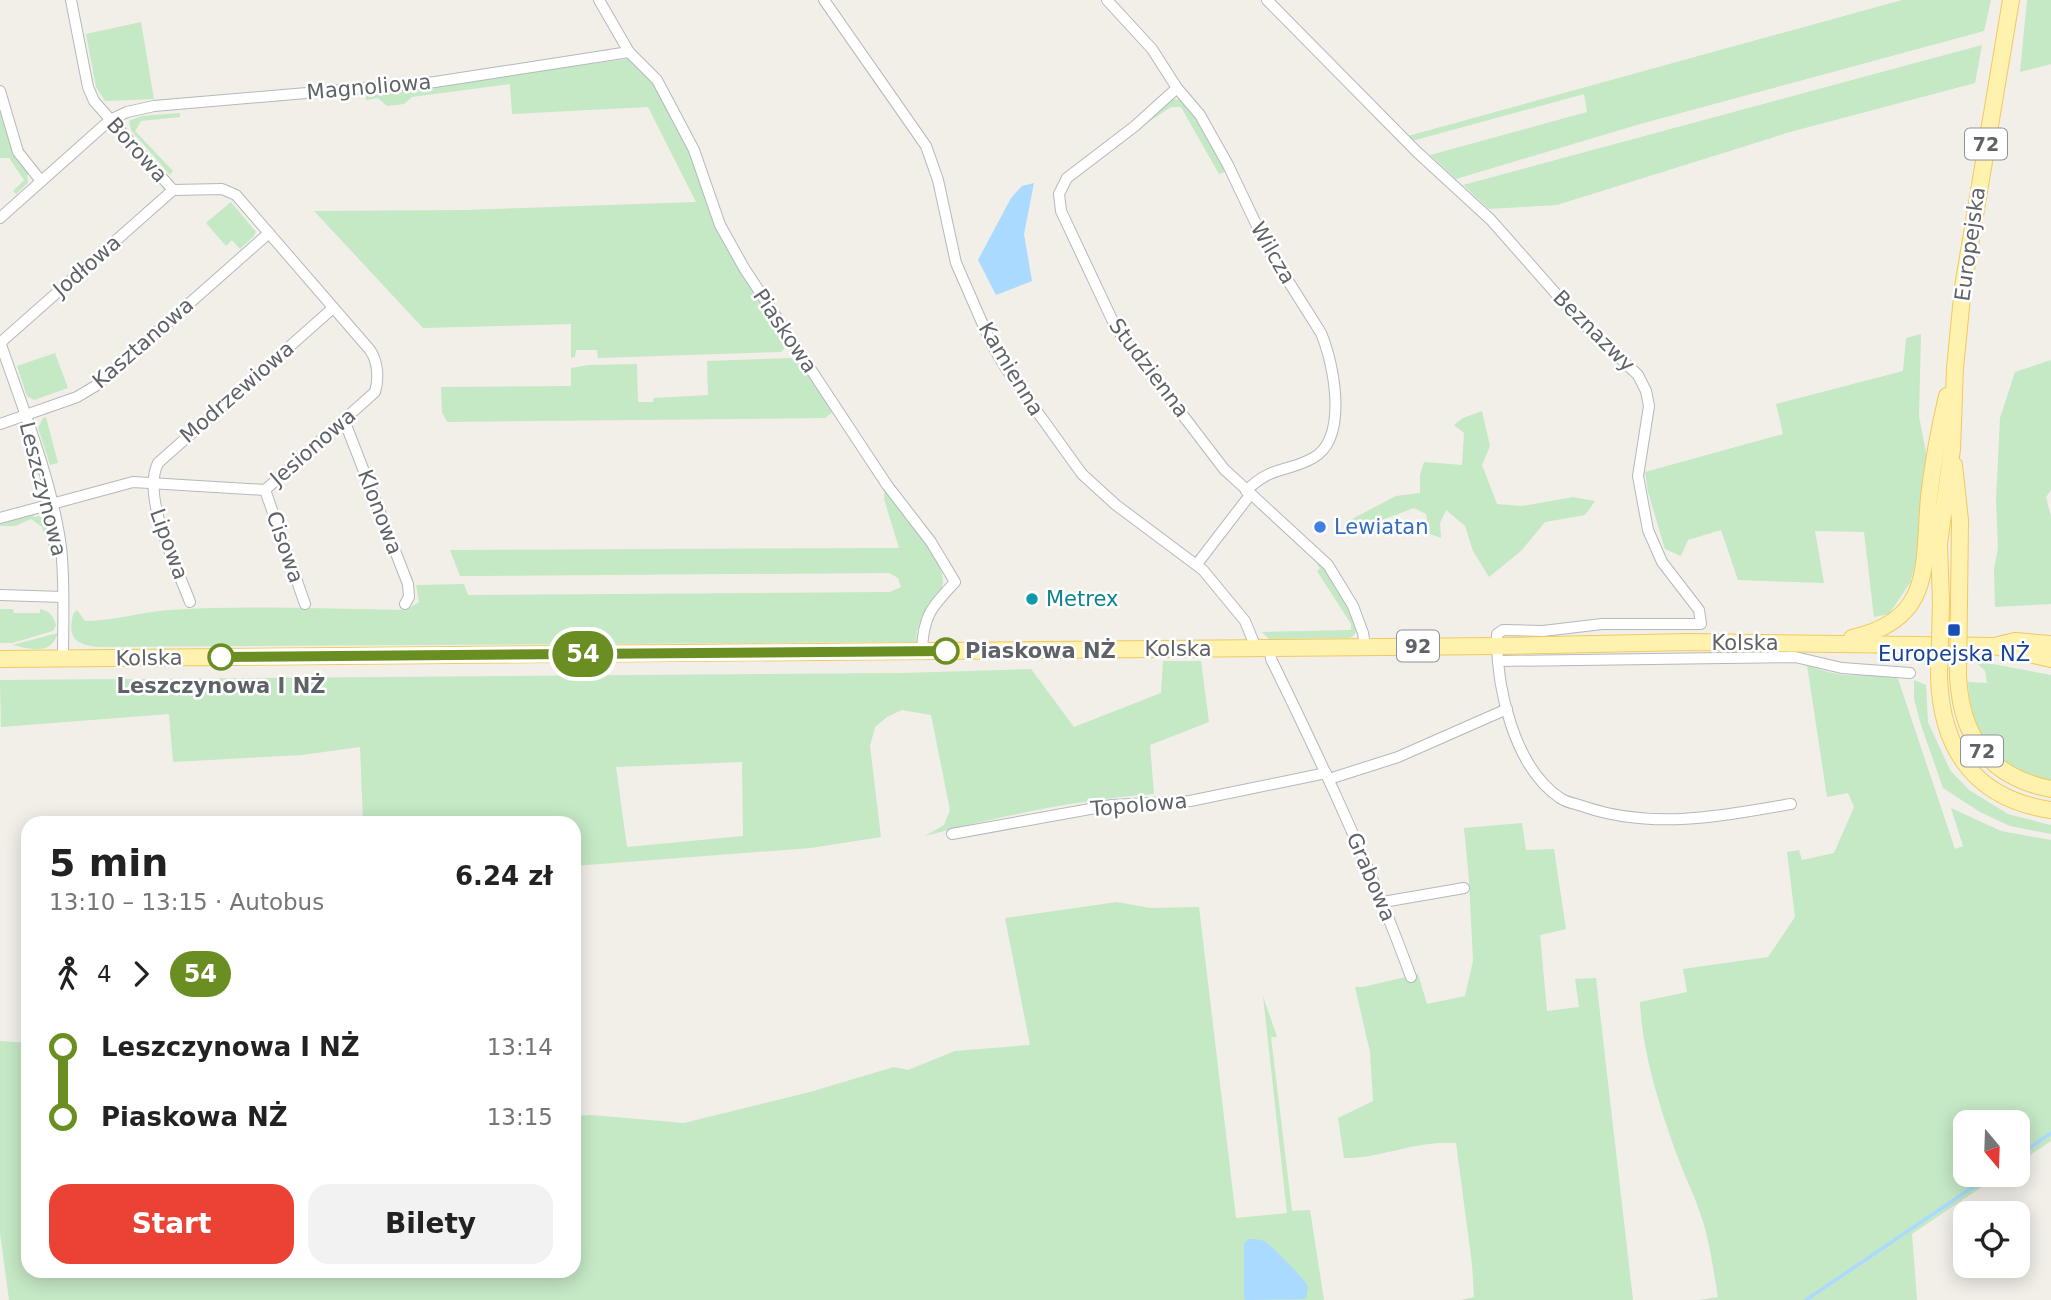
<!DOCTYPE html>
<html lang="pl">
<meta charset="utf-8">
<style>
:root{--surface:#fff;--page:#f2f2f2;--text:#222;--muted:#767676;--accent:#ea4335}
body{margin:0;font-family:"DejaVu Sans",sans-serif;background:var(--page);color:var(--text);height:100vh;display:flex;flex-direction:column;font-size:26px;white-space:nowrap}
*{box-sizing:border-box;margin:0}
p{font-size:23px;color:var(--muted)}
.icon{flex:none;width:38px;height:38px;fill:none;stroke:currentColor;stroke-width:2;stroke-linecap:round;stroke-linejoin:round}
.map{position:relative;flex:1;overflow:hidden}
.sheet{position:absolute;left:21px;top:816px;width:560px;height:462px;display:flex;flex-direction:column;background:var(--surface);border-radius:21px;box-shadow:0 4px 18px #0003}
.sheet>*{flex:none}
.badge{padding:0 14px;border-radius:23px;font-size:24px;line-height:46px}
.needle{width:46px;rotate:161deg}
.fabs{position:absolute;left:1953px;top:1110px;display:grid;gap:14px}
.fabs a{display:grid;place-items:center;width:77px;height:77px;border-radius:14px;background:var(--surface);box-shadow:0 4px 18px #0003;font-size:35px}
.map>.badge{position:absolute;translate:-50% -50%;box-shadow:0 0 0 4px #fff}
.legs{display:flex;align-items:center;gap:10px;height:77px;padding:0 28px;font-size:23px}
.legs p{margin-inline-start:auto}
.headline{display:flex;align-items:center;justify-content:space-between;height:119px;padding:0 28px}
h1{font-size:38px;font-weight:600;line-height:52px}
.primary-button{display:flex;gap:14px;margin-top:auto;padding:14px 28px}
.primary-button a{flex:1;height:80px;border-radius:21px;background:var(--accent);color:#fff;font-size:28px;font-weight:600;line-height:80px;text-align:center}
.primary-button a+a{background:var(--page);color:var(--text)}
ul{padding:0 28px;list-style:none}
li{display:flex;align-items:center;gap:24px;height:70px;font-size:26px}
li i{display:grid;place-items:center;width:10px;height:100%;margin:0 9px;background:currentColor}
li i::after{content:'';width:18px;height:18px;margin:-9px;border:5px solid;border-radius:50%;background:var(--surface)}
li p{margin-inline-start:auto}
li:first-child i{background:linear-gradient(#0000 50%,currentColor 0)}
li:last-child i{background:linear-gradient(currentColor 50%,#0000 0)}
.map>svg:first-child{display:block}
.green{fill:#c5e8c5;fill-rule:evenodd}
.water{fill:#aadaff}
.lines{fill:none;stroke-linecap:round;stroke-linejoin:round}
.stream{stroke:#aadaff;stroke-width:3.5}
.street-casing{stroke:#b5b8bc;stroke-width:12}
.primary-casing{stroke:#f2c960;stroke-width:18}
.street{stroke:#fff;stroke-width:10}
.primary{stroke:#fff2af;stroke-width:16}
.primary-bridge-casing{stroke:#f2c960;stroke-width:18;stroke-linecap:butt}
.primary-bridge{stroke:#fff2af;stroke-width:16}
.line-1-casing{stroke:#fff;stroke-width:16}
.line-1{stroke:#6b8e23;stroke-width:10}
.shop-dot{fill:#3f7fe0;stroke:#fff;stroke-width:2.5}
.culture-dot{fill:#0f9aa8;stroke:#fff;stroke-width:2.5}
.transit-dot{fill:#1a4fb4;stroke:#fff;stroke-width:2.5}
.stop-1-dot{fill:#fff;stroke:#6b8e23;stroke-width:3.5}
.labels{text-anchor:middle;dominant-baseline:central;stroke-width:5;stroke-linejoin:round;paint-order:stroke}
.shield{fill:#fff;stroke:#8f9295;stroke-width:2}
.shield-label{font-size:19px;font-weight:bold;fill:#5f6368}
.street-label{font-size:21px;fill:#5f6368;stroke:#fff}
.shop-label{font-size:21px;fill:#366cbe;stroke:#fff;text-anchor:start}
.culture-label{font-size:21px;fill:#0d838f;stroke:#fff;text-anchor:start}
.stop-label{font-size:21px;font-weight:bold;fill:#5f6368;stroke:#fff;text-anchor:start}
.transit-label{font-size:21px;fill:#164399;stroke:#fff}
</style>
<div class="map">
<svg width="2051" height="1300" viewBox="0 0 2051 1300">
<rect width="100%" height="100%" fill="#f1efe8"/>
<g class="green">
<path d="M1902 0H1991L1984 31 1640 124 1456 179 1430 155 1587 112 1584 94 1412 141 1408 136Z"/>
<path d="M2027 0H2051V64L2020 72Z"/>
<path d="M141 22 154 99 105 101 96 87 86 34Z"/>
<path d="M1982 45 1975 83 1790 132 1557 205 1489 209 1463 185Z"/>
<path d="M627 59 637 63 663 95 703 182 789 344 781 352 598 358 597 350H576L575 357 571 358V324L423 328 314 211 465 210 696 202 648 107 512 114 510 84 412 97 404 104 387 106 378 98 366 100V94Z"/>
<path d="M1173 99 1181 100 1190 106 1227 171 1219 174 1181 107H1171L1141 127 1167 102Z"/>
<path d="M0 102 30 173 27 175 28 183 16 194 13 191 24 180 9 158H0Z"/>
<path d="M180 113V117L141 121 135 131 173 171 170 175 131 130 129 121 142 116Z"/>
<path d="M231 202 256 232 253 237 240 249 232 240 226 246 206 223Z"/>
<path d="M1921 334 1919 416 1927 458 1917 558 1910 583 1889 614 1874 617 1864 532 1815 531 1824 583 1738 580 1721 530 1688 540 1681 556 1665 549 1648 492 1645 472 1783 434 1776 404 1903 371 1906 338Z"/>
<path d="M55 353 68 388 34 400 27 396 17 366Z"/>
<path d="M790 358 803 364 834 411 825 418 447 422 442 412 441 387 571 386V368L588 365 637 364 638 402H653L654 398 708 395 707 361Z"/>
<path d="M2051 360V490L2046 497 2051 516V604L1995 607 1994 569 1998 548 1996 500 2000 418 2015 372Z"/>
<path d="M1482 411 1490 446 1482 465 1497 504 1522 506 1573 497 1595 501 1585 515 1545 522 1521 551 1489 577 1473 551 1465 526 1446 510 1440 523 1441 538 1430 534 1426 514 1414 508 1352 531 1350 520 1396 496 1420 493V475L1424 462 1462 465 1464 433 1454 425 1463 418Z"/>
<path d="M46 417 58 463 50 465 38 428 43 418Z"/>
<path d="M885 487C899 505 954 569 941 589 929 609 917 616 916 642L97 647C74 644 68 638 73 614L77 610 85 621C114 621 141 612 170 610 248 605 327 609 406 610L419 602 416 585 464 584 468 595 890 592 901 587 898 578 889 573 460 576 450 550 899 548 884 499Z"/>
<path d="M33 514 34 517 39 516 47 520 53 561 42 527 31 519 15 526H0V522Z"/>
<path d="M1319 563 1331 577 1355 622C1357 630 1357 634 1350 638L1269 639 1262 632 1351 630V624L1317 571 1320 568 1317 564Z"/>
<path d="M0 609H13L14 613H40V609C50 611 53 616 56 625L53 631 12 643H0Z"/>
<path d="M58 633C50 656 31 649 12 645Z"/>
<path d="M1163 661H1201L1209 722 1150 745 1154 794C1075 800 1000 816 925 836L944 825 950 810 931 715 902 710 887 717 875 727 870 746 881 837 811 848 574 866V822H363L360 747 302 755 173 762 169 714 1 727 0 680 903 673 1031 669 1074 727 1161 693ZM742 762 743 836 627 847 616 767Z"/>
<path d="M1987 663 2051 675V782C1994 766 1972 741 1968 682L1987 683 1985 671 1978 664Z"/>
<path d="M1807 665C1820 670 1833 674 1846 675 1863 676 1882 672 1898 679L1955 849 1963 846 1951 808 2001 831 2051 840V1141L2018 1163V1122H1965V1174H2001L1912 1234 1917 1300H1699L1718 1297C1713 1269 1710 1240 1700 1213 1694 1194 1685 1177 1678 1158 1661 1111 1642 1053 1640 1002L1687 992 1683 969 1768 957 1795 917 1787 852 1799 850 1802 860 1834 853 1854 807 1848 793 1827 797Z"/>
<path d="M1914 680 1926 685 1928 722 1950 770 1969 790 2008 814 2051 825V834L2010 826 1980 812 1943 788 1921 725 1914 699Z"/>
<path d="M1522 823 1526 850 1554 849 1566 929 1540 935 1547 1011 1579 1007 1575 979 1596 978 1633 1300H1461L1474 1297 1472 1264 1456 1143C1415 1140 1384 1158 1344 1158L1338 1118 1373 1101 1370 1052 1355 987H1363L1418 974 1427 1004 1465 996 1473 961 1469 880 1464 828Z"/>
<path d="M1117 902 1150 908 1199 907 1236 1218 1287 1213 1263 996 1277 1037H1271L1292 1211 1310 1210 1324 1300H9L0 1233V1041L28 1043V1270H574V1116L591 1115 684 1123 810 1092 894 1067 908 1070 955 1051 1030 1045 1005 918Z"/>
</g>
<g class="water">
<path d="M1034 183 1024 234 1032 281 996 295 978 260 1011 198 1022 186Z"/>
<path d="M1249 1239C1255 1239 1260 1239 1266 1242 1269 1244 1304 1279 1306 1283 1309 1289 1307 1294 1305 1299L1246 1300 1244 1298V1243Z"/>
</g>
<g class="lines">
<g class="stream">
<path d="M2018 1156 2051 1133"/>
<path d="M1806 1300 1992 1174"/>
</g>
<g class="street-casing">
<g id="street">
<path d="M71 0 88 87 94 101 173 190"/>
<path d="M599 0 629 52 657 80 666 97 694 150 720 225 744 268 887 485 931 542 955 582C932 607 923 615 922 651"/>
<path d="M824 0 926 146 938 180 956 263 991 343 1005 367 1082 474 1116 505 1203 570 1245 621 1256 648"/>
<path d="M1107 0 1152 49 1177 88 1200 115 1228 165 1268 249 1321 333C1334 364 1349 438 1313 458 1286 473 1272 465 1246 491"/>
<path d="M1267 0 1417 152 1491 220 1581 322 1638 375 1646 391 1649 406 1638 476 1648 530 1662 562 1699 610 1701 624H1602L1543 631 1503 630 1497 634C1496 687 1514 767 1560 798 1567 803 1578 804 1585 807 1654 830 1722 816 1791 804"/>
<path d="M1177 88 1135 126 1067 178 1059 194 1061 211 1116 328 1224 469 1328 565 1353 606 1363 633 1365 646"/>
<path d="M0 91 18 152 41 181"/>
<path d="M0 218 110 120 127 112 154 106 435 82 629 52"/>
<path d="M0 342C22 406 52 480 61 547 65 584 63 622 63 659"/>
<path d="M0 343 173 190"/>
<path d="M344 420 408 584 409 597 405 604"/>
<path d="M0 424 77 397 97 385 269 233"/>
<path d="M265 490 305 604"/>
<path d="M0 518 133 482 265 490 375 392C379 378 378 362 370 350L236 195 222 189 173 190"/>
<path d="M1197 564 1250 495"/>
<path d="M0 595 63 597"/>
<path d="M190 602C177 567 141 497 158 463L333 308"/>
<path d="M1270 648 1271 659C1322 763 1371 868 1411 977"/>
<path d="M1498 661 1795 657 1842 668 1910 673"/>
<path d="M1329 779 1398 757 1507 709"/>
<path d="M952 834 1112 805 1190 801 1326 773"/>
<path d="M1383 902 1464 888"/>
</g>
</g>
<g class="primary-casing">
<g id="primary">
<path d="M1954 465 1960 520 1959 602"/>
<path d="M1941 602 1939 544 1952 449 1955 368 1963 287 2011 0"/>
<path d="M1852 638C1934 619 1923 566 1929 497 1933 463 1939 430 1947 396"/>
<path d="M1998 645 2015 641 2051 644"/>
<path d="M0 659 1497 646 1689 642 1994 646 2051 659"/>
<path d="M1939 676C1941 749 1975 799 2051 810"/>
<path d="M1958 676C1961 737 1989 777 2051 789"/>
</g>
</g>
<use href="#street" class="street"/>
<use href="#primary" class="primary"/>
<g class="primary-bridge-casing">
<g id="primary-bridge">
<path d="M1939 676 1941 602"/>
<path d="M1958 676 1959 602"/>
</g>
</g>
<use href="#primary-bridge" class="primary-bridge"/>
</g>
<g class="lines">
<g class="line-1-casing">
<path id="line-1" d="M221 657 946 651"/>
</g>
<use href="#line-1" class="line-1"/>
</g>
<circle class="shop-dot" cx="1320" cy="527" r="7"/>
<circle class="culture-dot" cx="1032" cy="599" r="7"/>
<rect class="transit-dot" x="1947" y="623" width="14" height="14" rx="3.5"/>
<g class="stop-1-dot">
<circle cx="946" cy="651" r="12"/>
<circle cx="221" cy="657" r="12"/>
</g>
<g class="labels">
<g class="shield">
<rect x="1965" y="128.5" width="42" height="31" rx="5"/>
<rect x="1397" y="630.5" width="42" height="31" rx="5"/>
<rect x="1961" y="735.5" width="42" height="31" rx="5"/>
</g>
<g class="shield-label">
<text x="1986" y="144">72</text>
<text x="1418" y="646">92</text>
<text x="1982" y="751">72</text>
</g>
<g class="street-label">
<text transform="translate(369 87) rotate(-5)">Magnoliowa</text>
<text transform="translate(137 150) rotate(48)">Borowa</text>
<text transform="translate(1970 244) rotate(-82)">Europejska</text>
<text transform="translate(1273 253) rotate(60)">Wilcza</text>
<text transform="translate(87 266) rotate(-41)">Jodłowa</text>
<text transform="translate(785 331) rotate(56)">Piaskowa</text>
<text transform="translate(1594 331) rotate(45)">Beznazwy</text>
<text transform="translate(143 343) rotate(-41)">Kasztanowa</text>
<text transform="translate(1149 368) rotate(53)">Studzienna</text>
<text transform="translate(1011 369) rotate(59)">Kamienna</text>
<text transform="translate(237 392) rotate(-41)">Modrzewiowa</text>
<text transform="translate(313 447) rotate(-41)">Jesionowa</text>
<text transform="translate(43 489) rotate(76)">Leszczynowa</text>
<text transform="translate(380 512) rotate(69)">Klonowa</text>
<text transform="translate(169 544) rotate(70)">Lipowa</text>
<text transform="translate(285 547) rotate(71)">Cisowa</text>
<text x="1745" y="643">Kolska</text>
<text x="1178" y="649">Kolska</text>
<text transform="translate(149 658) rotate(-1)">Kolska</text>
<text transform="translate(1139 805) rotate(-5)">Topolowa</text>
<text transform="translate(1371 877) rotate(67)">Grabowa</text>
</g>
<g class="shop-label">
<text x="1334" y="527">Lewiatan</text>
</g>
<g class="culture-label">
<text x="1046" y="599">Metrex</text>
</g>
<g class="stop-label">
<text x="965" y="651">Piaskowa NŻ</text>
<text x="221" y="686" text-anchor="middle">Leszczynowa I NŻ</text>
</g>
<g class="transit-label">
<text x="1954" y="654">Europejska NŻ</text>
</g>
</g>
</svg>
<div class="fabs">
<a><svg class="needle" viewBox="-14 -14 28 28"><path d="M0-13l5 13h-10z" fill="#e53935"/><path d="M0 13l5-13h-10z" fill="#767676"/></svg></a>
<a><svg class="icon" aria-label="locate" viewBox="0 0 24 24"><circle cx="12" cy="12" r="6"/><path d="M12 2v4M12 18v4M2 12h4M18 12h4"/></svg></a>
</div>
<b class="badge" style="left:583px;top:654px;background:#6b8e23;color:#fff">54</b>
<section class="sheet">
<div class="headline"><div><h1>5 min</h1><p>13:10 – 13:15 · Autobus</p></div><b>6.24 zł</b></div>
<div class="legs"><svg class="icon" aria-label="walk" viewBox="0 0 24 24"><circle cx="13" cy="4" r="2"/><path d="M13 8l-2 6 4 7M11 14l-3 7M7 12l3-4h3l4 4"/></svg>4<svg class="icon" aria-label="forward" viewBox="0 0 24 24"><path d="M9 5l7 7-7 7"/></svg><b class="badge" style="background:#6b8e23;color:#fff">54</b></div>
<ul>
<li><i style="color:#6b8e23"></i><b>Leszczynowa I NŻ</b><p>13:14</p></li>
<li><i style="color:#6b8e23"></i><b>Piaskowa NŻ</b><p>13:15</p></li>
</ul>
<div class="primary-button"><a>Start</a><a>Bilety</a></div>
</section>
</div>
